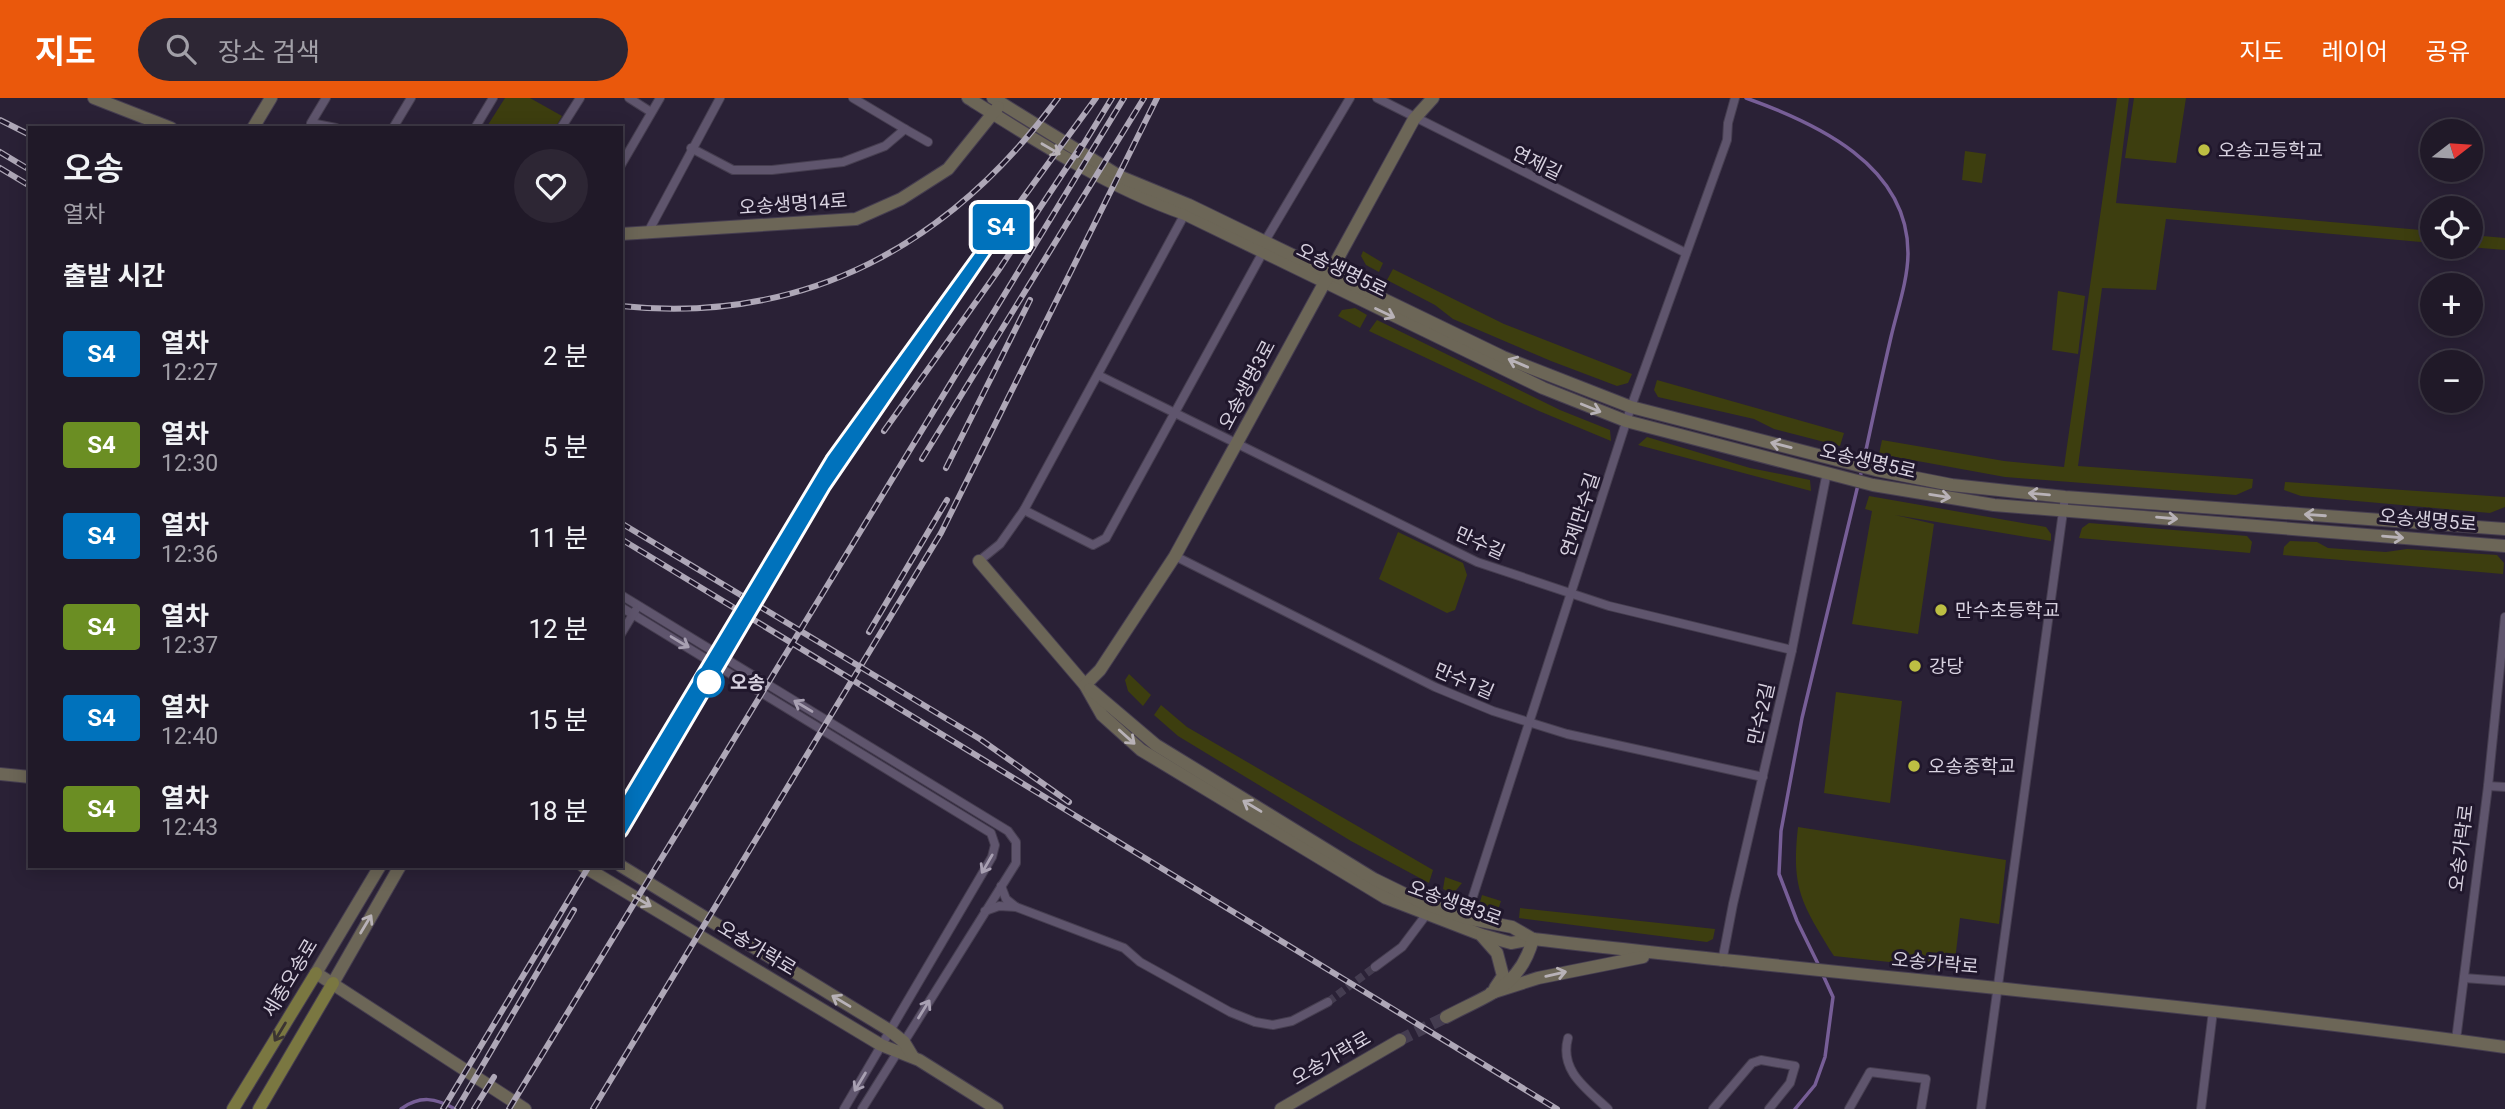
<!DOCTYPE html>
<html lang="ko">
<meta charset="utf-8">
<style>
:root{--surface:#201928;--page:#2d2634;--text:#f1f3f6;--muted:#a2a0a8;--line:#3d3845;--accent:#ea580c}
body{margin:0;font-family:Roboto,"Noto Sans KR",sans-serif;background:var(--page);color:var(--text);height:100vh;display:flex;flex-direction:column;font-size:26px;white-space:nowrap}
*{box-sizing:border-box;margin:0}
p{font-size:23px;color:var(--muted)}
.icon{flex:none;width:38px;height:38px;fill:none;stroke:currentColor;stroke-width:2;stroke-linecap:round;stroke-linejoin:round}
.map{position:relative;flex:1;overflow:hidden}
.details{position:absolute;left:28px;top:28px;width:595px;height:742px;display:flex;flex-direction:column;background:var(--surface);border-radius:0px;box-shadow:0 4px 18px #0003,0 0 0 2px var(--line)}
.details>*{flex:none}
.badge{padding:0 14px;border-radius:5px;font-size:24px;line-height:46px}
.needle{width:46px;rotate:73deg}
.tools{position:absolute;left:2420px;top:21px;display:grid;gap:14px}
.tools a{display:grid;place-items:center;width:63px;height:63px;border-radius:50%;background:var(--surface);box-shadow:0 4px 18px #0003,0 0 0 2px var(--line);font-size:35px}
.map>.badge{position:absolute;translate:-50% -50%;box-shadow:0 0 0 4px #fff}
h2{padding:0 35px;font-size:26px;line-height:63px}
.round{display:grid;place-items:center;flex:none;width:74px;height:74px;border-radius:37px;background:var(--page)}
.headline{display:flex;align-items:center;justify-content:space-between;height:119px;padding:0 35px}
h1{font-size:33px;font-weight:600;line-height:52px}
ul{padding:0;list-style:none}
li{display:flex;align-items:center;gap:21px;height:91px;padding:0 35px}
li div{flex:1}
li b{display:block;font-size:26px}
li em{font-style:normal}
li .badge{min-width:77px;font-weight:700;text-align:center}
header{display:flex;align-items:center;gap:42px;box-sizing:border-box;height:98px;padding:0 35px;background:var(--accent);color:#fff}
header strong{font-size:33px}
nav{display:flex;gap:38px;margin-inline-start:auto;font-size:24px}
.search{width:490px;height:63px;background:var(--page);display:flex;align-items:center;gap:18px;box-sizing:border-box;padding:0 24px;border-radius:38px;color:var(--muted);font-size:26px}
.map>svg:first-child{display:block}
.green{fill:#3d3e0f}
.lines{fill:none;stroke-linecap:round;stroke-linejoin:round}
.stream{stroke:#775e97;stroke-width:3.5}
.street-tunnel{stroke:#443c50;stroke-width:8;stroke-dasharray:8 4;stroke-linecap:butt}
.secondary-tunnel{stroke:#443c50;stroke-width:12;stroke-dasharray:12 6;stroke-linecap:butt}
.street-casing{stroke:#463e50;stroke-width:10}
.secondary-casing{stroke:#463e50;stroke-width:14}
.primary-casing{stroke:#463e50;stroke-width:14}
.street{stroke:#5f556d;stroke-width:8}
.secondary{stroke:#6c6657;stroke-width:12}
.primary{stroke:#7a7741;stroke-width:12}
.rail-casing{stroke:#aea7b7;stroke-width:6}
.rail{stroke:#20172c;stroke-width:3.5;stroke-dasharray:10;stroke-linecap:butt}
.oneway{stroke:#b8b2b7}
.oneway2{stroke:#a8a0b2}
.oneway3{stroke:#3b3432}
.line-casing{stroke:#fff;stroke-width:16}
.line{stroke:#0072bc;stroke-width:10}
.poi-dot{fill:#bdbf43;stroke:#20172c;stroke-width:2.5}
.stop-dot{fill:#fff;stroke:#0072bc;stroke-width:3.5}
.labels{text-anchor:middle;dominant-baseline:central;stroke-width:6;stroke-linejoin:round;paint-order:stroke}
.poi-label{font-size:19px;fill:#d8d2e0;stroke:#20172c;text-anchor:start}
.street-label{font-size:19px;fill:#d8d2e0;stroke:#20172c}
.stop-label{font-size:19px;font-weight:bold;fill:#d8d2e0;stroke:#20172c;text-anchor:start}
</style>
<header>
<strong>지도</strong>
<div class="search"><svg class="icon" aria-label="search" viewBox="0 0 24 24"><circle cx="10" cy="10" r="6"/><path d="M15 15l6 6"/></svg>장소 검색</div>
<nav><a>지도</a><a>레이어</a><a>공유</a></nav>
</header>
<div class="map">
<svg width="2505" height="1011" viewBox="0 0 2505 1011">
<rect width="100%" height="100%" fill="#2a2136"/>
<g class="green">
<path d="M505 0H530L562 18 555 30H486Z"/>
<path d="M2117 0H2129L2116 105 2432 133V145L2166 121 2156 192 2102 190 2078 368 2253 381 2252 390 2236 397 2005 379 1879 356 1882 342 2004 363 2064 369Z"/>
<path d="M2134 0H2186L2176 65 2125 60Z"/>
<path d="M1965 53 1986 56 1982 85 1962 82Z"/>
<path d="M2471 137 2505 140V152L2469 149Z"/>
<path d="M1363 153 1383 165 1379 174 1366 167 1361 158Z"/>
<path d="M1393 171 1504 226 1632 276 1628 285 1617 288 1551 263 1453 221 1435 207 1387 182Z"/>
<path d="M2058 193 2085 198 2078 256 2052 252Z"/>
<path d="M1355 210 1367 217 1360 230 1338 218 1342 212Z"/>
<path d="M1377 222 1560 312 1610 332 1611 343 1539 313 1369 233Z"/>
<path d="M1657 282 1844 335 1840 348 1774 331 1754 321 1658 299 1654 292Z"/>
<path d="M1647 339 1750 370 1810 382 1811 393 1638 347Z"/>
<path d="M2285 384 2505 399V409L2490 415 2301 398 2284 392Z"/>
<path d="M1869 398 2046 429 2051 436V443L1895 417 1934 426 1918 536 1852 526 1872 413 1865 411Z"/>
<path d="M2089 425 2247 438 2252 444 2250 455 2079 440 2082 430Z"/>
<path d="M1398 434 1463 465 1467 477 1455 512 1447 515 1379 481Z"/>
<path d="M2290 443 2317 444 2328 450 2386 454 2407 451 2497 457 2504 465 2503 476 2283 457 2284 449Z"/>
<path d="M1129 576 1151 597 1143 608 1128 593 1125 582Z"/>
<path d="M1836 594 1902 603 1890 705 1824 695Z"/>
<path d="M1161 607 1187 629 1433 772 1429 785 1351 743 1178 638 1154 617Z"/>
<path d="M1798 729 2006 762 1999 826 1960 820 1954 871 1834 858C1802 806 1791 791 1798 729Z"/>
<path d="M1445 779 1462 785 1453 796 1443 791Z"/>
<path d="M1482 797 1501 803 1497 815 1483 812 1480 804Z"/>
<path d="M1520 810 1715 831 1713 841 1707 844 1519 820Z"/>
</g>
<g class="lines">
<g class="stream">
<path d="M1746 0C1816 25 1908 67 1908 155 1908 182 1897 213 1891 239 1880 286 1870 333 1860 380"/>
<path d="M1820 870 1797 823 1779 776 1781 733 1802 620 1858 387"/>
<path d="M401 1011C420 997 436 1000 455 1011"/>
<path d="M1795 1011 1815 987 1825 959 1833 899 1823 877"/>
</g>
<path class="street-tunnel" d="M1328 904 1375 869"/>
<path class="secondary-tunnel" d="M1400 942 1446 919"/>
<g class="street-casing">
<g id="street">
<path d="M326 0 311 25 336 30"/>
<path d="M629 0 651 14"/>
<path d="M1377 0 1686 155"/>
<path d="M393 30 411 0"/>
<path d="M475 30 493 0"/>
<path d="M561 30 580 0"/>
<path d="M905 31 928 44"/>
<path d="M691 50 733 72H772L843 64 885 48 905 31 853 0"/>
<path d="M621 67 660 0"/>
<path d="M647 136 720 0"/>
<path d="M1265 143 1350 0"/>
<path d="M1098 277 1477 464 1609 508 1792 552"/>
<path d="M1024 412 1093 447 1106 440 1263 154"/>
<path d="M1175 458 1435 589 1493 613 1567 636 1763 679"/>
<path d="M979 463 1000 446 1024 412 1187 112"/>
<path d="M621 497 1008 733 1016 744V765L862 1011"/>
<path d="M621 509 991 735 995 747 992 759 844 1011"/>
<path d="M621 536 635 513"/>
<path d="M2488 688 2505 689"/>
<path d="M1016 809 1124 850 1140 864 1230 914 1255 924 1273 927 1292 923 1328 904"/>
<path d="M985 813 999 808 1016 809 1006 801 1001 788"/>
<path d="M1466 820 1631 309 1727 42 1728 25 1735 0"/>
<path d="M1722 864 1733 806 1792 552 1827 374"/>
<path d="M1375 869 1402 849 1426 817"/>
<path d="M2464 880 2505 883"/>
<path d="M1568 940C1559 973 1587 991 1608 1011"/>
<path d="M2456 942 2488 688 2505 519"/>
<path d="M1713 1011 1752 965 1761 962 1795 968 1790 985 1769 1011"/>
<path d="M1849 1011 1870 974 1926 981 1921 1011"/>
<path d="M1981 1011 2065 399"/>
<path d="M2201 1011 2213 913"/>
</g>
</g>
<g class="secondary-casing">
<g id="secondary">
<path d="M94 0 171 30"/>
<path d="M968 0C1038 44 1108 89 1185 116L1543 290 1626 323 1873 387 1994 407 2505 448"/>
<path d="M993 0 1121 79 1189 107 1503 259 1631 309 1876 372 1952 387 2065 399 2505 431"/>
<path d="M253 30 271 0"/>
<path d="M621 136 856 121 901 101 948 71 998 9"/>
<path d="M979 463 1085 587 1102 617 1141 652 1386 800 1482 837 1511 845 1533 841C1857 879 2182 904 2505 949"/>
<path d="M1085 587 1100 572 1175 458 1414 21 1433 0"/>
<path d="M1090 591 1156 647 1374 781 1423 805 1466 820 1512 829 1533 841"/>
<path d="M0 676 30 679"/>
<path d="M380 768 316 875 525 1011"/>
<path d="M583 768 881 947 919 962 997 1011"/>
<path d="M621 768 889 932 904 944 913 959"/>
<path d="M1482 838 1497 855 1503 878 1495 890"/>
<path d="M333 885 400 768"/>
<path d="M1491 895 1538 880 1643 859"/>
<path d="M1446 919C1487 897 1520 890 1533 841"/>
<path d="M1281 1011 1400 942"/>
</g>
</g>
<g class="primary-casing">
<g id="primary">
<path d="M233 1011 316 875"/>
<path d="M259 1011 333 885"/>
</g>
</g>
<use href="#street" class="street"/>
<use href="#secondary" class="secondary"/>
<use href="#primary" class="primary"/>
<g class="rail-casing">
<g id="rail">
<path d="M0 22 30 37"/>
<path d="M0 54 30 72"/>
<path d="M1077 57 1112 0"/>
<path d="M0 70 30 88"/>
<path d="M621 208C806 227 951 146 1058 0"/>
<path d="M884 333 998 173 1081 48"/>
<path d="M922 361 1144 0"/>
<path d="M946 370 1030 202"/>
<path d="M621 425 980 641 1069 704"/>
<path d="M621 441 1557 1011"/>
<path d="M869 534 947 402"/>
<path d="M621 714 832 362 1096 0"/>
<path d="M621 733 637 706"/>
<path d="M443 1011 589 768"/>
<path d="M457 1011 574 812"/>
<path d="M474 1011 494 979"/>
<path d="M509 1011 1124 0"/>
<path d="M593 1011 941 435 1157 0"/>
</g>
</g>
<use href="#rail" class="rail"/>
</g>
<defs><path id="oneway-shaft" d="M-6 0H5M1.5-3L5.5 0L1.5 3" fill="none" stroke-width="1.6" stroke-linecap="round" stroke-linejoin="round" transform="scale(1.75)"/></defs>
<g class="oneway">
<use href="#oneway-shaft" transform="translate(1051 51) rotate(30)"/>
<use href="#oneway-shaft" transform="translate(1385 215) rotate(25)"/>
<use href="#oneway-shaft" transform="translate(1518 265) rotate(-157)"/>
<use href="#oneway-shaft" transform="translate(1591 310) rotate(22)"/>
<use href="#oneway-shaft" transform="translate(1781 347) rotate(-166)"/>
<use href="#oneway-shaft" transform="translate(2039 396) rotate(-175)"/>
<use href="#oneway-shaft" transform="translate(1940 398) rotate(9)"/>
<use href="#oneway-shaft" transform="translate(2315 417) rotate(-176)"/>
<use href="#oneway-shaft" transform="translate(2167 420) rotate(5)"/>
<use href="#oneway-shaft" transform="translate(2393 439) rotate(5)"/>
<use href="#oneway-shaft" transform="translate(1127 639) rotate(42)"/>
<use href="#oneway-shaft" transform="translate(1252 708) rotate(-149)"/>
<use href="#oneway-shaft" transform="translate(642 803) rotate(31)"/>
<use href="#oneway-shaft" transform="translate(366 826) rotate(-59)"/>
<use href="#oneway-shaft" transform="translate(1556 876) rotate(-13)"/>
<use href="#oneway-shaft" transform="translate(841 903) rotate(-149)"/>
</g>
<g class="oneway2">
<use href="#oneway-shaft" transform="translate(680 544) rotate(31)"/>
<use href="#oneway-shaft" transform="translate(803 608) rotate(-149)"/>
<use href="#oneway-shaft" transform="translate(987 766) rotate(120)"/>
<use href="#oneway-shaft" transform="translate(924 911) rotate(-58)"/>
<use href="#oneway-shaft" transform="translate(860 984) rotate(121)"/>
</g>
<use class="oneway3" href="#oneway-shaft" transform="translate(280 934) rotate(121)"/>
<g class="lines">
<g class="line-casing">
<path id="line" d="M621 714 832 362 1005 123 824 388 621 733"/>
</g>
<use href="#line" class="line"/>
</g>
<g class="poi-dot">
<circle cx="2204" cy="52" r="7"/>
<circle cx="1941" cy="512" r="7"/>
<circle cx="1915" cy="568" r="7"/>
<circle cx="1914" cy="668" r="7"/>
</g>
<circle class="stop-dot" cx="709" cy="584" r="14"/>
<g class="labels">
<g class="poi-label">
<text x="2218" y="52">오송고등학교</text>
<text x="1955" y="512">만수초등학교</text>
<text x="1929" y="568">강당</text>
<text x="1928" y="668">오송중학교</text>
</g>
<g class="street-label">
<text transform="translate(1537 65) rotate(26)">연제길</text>
<text transform="translate(793 106) rotate(-4)">오송생명14로</text>
<text transform="translate(1342 172) rotate(26)">오송생명5로</text>
<text transform="translate(1247 287) rotate(-62)">오송생명3로</text>
<text transform="translate(1868 363) rotate(13)">오송생명5로</text>
<text transform="translate(1580 417) rotate(-72)">연제만수길</text>
<text transform="translate(2428 422) rotate(5)">오송생명5로</text>
<text transform="translate(1480 445) rotate(24)">만수길</text>
<text transform="translate(1464 583) rotate(23)">만수1길</text>
<text transform="translate(1761 616) rotate(-77)">만수2길</text>
<text transform="translate(2461 750) rotate(-83)">오송가락로</text>
<text transform="translate(1455 805) rotate(20)">오송생명3로</text>
<text transform="translate(757 850) rotate(31)">오송가락로</text>
<text transform="translate(1935 865) rotate(5)">오송가락로</text>
<text transform="translate(290 880) rotate(-59)">세종오송로</text>
<text transform="translate(1331 960) rotate(-30)">오송가락로</text>
</g>
<g class="stop-label">
<text x="730" y="584">오송</text>
</g>
</g>
</svg>
<div class="tools">
<a><svg class="needle" viewBox="-14 -14 28 28"><path d="M0-13l5 13h-10z" fill="#e53935"/><path d="M0 13l5-13h-10z" fill="#a2a0a8"/></svg></a>
<a><svg class="icon" aria-label="locate" viewBox="0 0 24 24"><circle cx="12" cy="12" r="6"/><path d="M12 2v4M12 18v4M2 12h4M18 12h4"/></svg></a>
<a>+</a>
<a>−</a>
</div>
<b class="badge" style="left:1001px;top:129px;background:#0072bc;color:#fff">S4</b>
<section class="details">
<div class="headline"><div><h1>오송</h1><p>열차</p></div><a class="round"><svg class="icon" aria-label="heart" viewBox="0 0 24 24"><path d="M12 20l-8-8c-3-5 5-10 8-4 3-6 11-1 8 4z"/></svg></a></div>
<h2>출발 시간</h2>
<ul>
<li><span class="badge" style="background:#0072bc;color:#fff">S4</span><div><b>열차</b><p>12:27</p></div><em>2 분</em></li>
<li><span class="badge" style="background:#6b8e23;color:#fff">S4</span><div><b>열차</b><p>12:30</p></div><em>5 분</em></li>
<li><span class="badge" style="background:#0072bc;color:#fff">S4</span><div><b>열차</b><p>12:36</p></div><em>11 분</em></li>
<li><span class="badge" style="background:#6b8e23;color:#fff">S4</span><div><b>열차</b><p>12:37</p></div><em>12 분</em></li>
<li><span class="badge" style="background:#0072bc;color:#fff">S4</span><div><b>열차</b><p>12:40</p></div><em>15 분</em></li>
<li><span class="badge" style="background:#6b8e23;color:#fff">S4</span><div><b>열차</b><p>12:43</p></div><em>18 분</em></li>
</ul>
</section>
</div>
